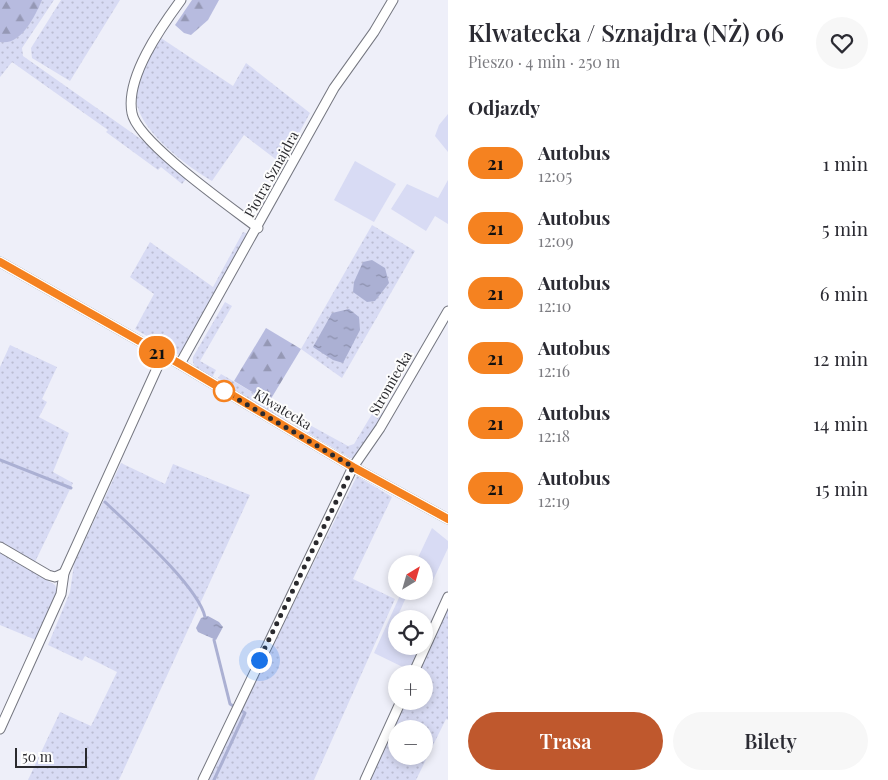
<!DOCTYPE html>
<html lang="pl">
<meta charset="utf-8">
<style>
:root{--surface:#fff;--page:#f7f7f7;--text:#2b2b33;--muted:#7c7c81;--accent:#bf582d}
body{margin:0;font-family:"Playfair Display",serif;background:var(--page);color:var(--text);height:100vh;display:flex;flex-direction:column;font-size:19px;white-space:nowrap}
*{box-sizing:border-box;margin:0}
p{font-size:16px;color:var(--muted)}
.icon{flex:none;width:28px;height:28px;fill:none;stroke:currentColor;stroke-width:2;stroke-linecap:round;stroke-linejoin:round}
.map{position:relative;flex:1;overflow:hidden}
.panel{display:flex;flex-direction:column;background:var(--surface);width:440px}
.panel>*{flex:none}
.badge{padding:0 10px;border-radius:16px;font-size:18px;line-height:32px}
.needle{width:32px;rotate:37deg}
.controls{position:absolute;left:388px;top:555px;display:grid;gap:10px}
.controls a{display:grid;place-items:center;width:45px;height:45px;border-radius:50%;background:var(--surface);box-shadow:0 2px 8px #0003;font-size:25px}
.scale{position:absolute;left:15px;bottom:12px;width:72px;box-sizing:border-box;padding-left:5px;border:2px solid #2a2a2e;border-top:0;font-size:14px;line-height:18px;white-space:nowrap;color:#2a2a2e;-webkit-text-stroke:4px #fdfdfd;paint-order:stroke}
.you{position:absolute;width:25px;height:25px;margin:-12px;border:4px solid #fff;border-radius:50%;background:#1a73e8;box-shadow:0 0 0 8px #1a73e833}
.map>.badge{position:absolute;translate:-50% -50%;box-shadow:0 0 0 2px #fff}
h2{padding:0 20px;font-size:19px;line-height:45px}
.round{display:grid;place-items:center;flex:none;width:52px;height:52px;border-radius:26px;background:var(--page)}
.headline{display:flex;align-items:center;justify-content:space-between;height:85px;padding:0 20px}
h1{font-size:24px;font-weight:600;line-height:38px}
.action{display:flex;gap:10px;margin-top:auto;padding:10px 20px}
.action a{flex:1;height:58px;border-radius:30px;background:var(--accent);color:#fff;font-size:20px;font-weight:600;line-height:58px;text-align:center}
.action a+a{background:var(--page);color:var(--text)}
ul{padding:0;list-style:none}
li{display:flex;align-items:center;gap:15px;height:65px;padding:0 20px}
li div{flex:1}
li b{display:block;font-size:19px}
li em{font-style:normal}
li .badge{min-width:55px;font-weight:700;text-align:center}
main{display:flex;flex:1;min-height:0}
.map>svg:first-child{display:block}
.grass{fill:url(#grass-dots);fill-rule:evenodd}
.forest{fill:url(#forest-firs)}
.garden{fill:#d8dbf4}
.water{fill:url(#water-ripples)}
.lines{fill:none;stroke-linecap:round;stroke-linejoin:round}
.stream{stroke:#abb0d3;stroke-width:3}
.minor-casing{stroke:#757780;stroke-width:11}
.minor{stroke:#fff;stroke-width:9}
.line-casing{stroke:#fff;stroke-width:11}
.line{stroke:#f58220;stroke-width:8}
.walk{stroke:#2a2a2e;stroke-width:5;stroke-dasharray:0 9}
.stop-dot{fill:#fff;stroke:#f58220;stroke-width:2.5}
.labels{text-anchor:middle;dominant-baseline:central;stroke-width:4;stroke-linejoin:round;paint-order:stroke}
.street-label{font-size:14px;fill:#2a2a2e;stroke:#fdfdfd}
</style>
<main>
<div class="map">
<svg width="448" height="780" viewBox="0 0 448 780">
<defs>
<pattern id="grass-dots" width="8" height="8" patternUnits="userSpaceOnUse" patternTransform="scale(1.25)"><rect width="8" height="8" fill="#d8dbf4"/><path d="M2 2h.1M6 6h.1" fill="none" stroke="#babcd2" stroke-width="1.8" stroke-linecap="round"/></pattern>
<pattern id="forest-firs" width="22" height="20" patternUnits="userSpaceOnUse" patternTransform="scale(1.25)"><rect width="22" height="20" fill="#b7bbdf"/><path d="M5 1l3.5 6h-7zM16 11l3.5 6h-7z" fill="#9598b5"/></pattern>
<pattern id="water-ripples" width="26" height="14" patternUnits="userSpaceOnUse" patternTransform="scale(1.25)"><rect width="26" height="14" fill="#abb0d3"/><path d="M2 4q2-2 4 0t4 0M15 11q2-2 4 0t4 0" fill="none" stroke="#8b8fac"/></pattern>
</defs>
<rect width="100%" height="100%" fill="#eeeff9"/>
<g class="grass">
<path d="M0 0H54L22 48 23 56 152 147 187 178 182 184 161 167 158 170 106 132 108 130 12 62 0 77Z"/>
<path d="M61 0H120L70 81 32 58 31 48Z"/>
<path d="M161 38 233 86 246 63 310 113 282 164 244 135 212 181C184 164 128 124 136 86 140 69 152 53 161 38Z"/>
<path d="M372 225 415 251 342 378 301 349Z"/>
<path d="M243 232 249 234 181 356 135 329 154 294 130 277 150 242 213 287Z"/>
<path d="M225 302 232 306 200 361 216 370 212 378C202 373 191 368 193 357Z"/>
<path d="M10 345 57 367 42 399 47 402 39 417 69 433 53 472 73 483 35 562 0 542V367Z"/>
<path d="M221 374 290 414 286 422 229 389 231 386 218 378Z"/>
<path d="M375 409 384 414 355 458H350L293 424 297 418 348 446 354 444Z"/>
<path d="M121 463 165 484 173 464 250 495 119 780H28L60 712 91 726 117 672 85 656 82 661 48 645 70 592 74 564Z"/>
<path d="M357 476 392 497 353 579 395 599 314 780H209L228 735Z"/>
<path d="M0 552 55 585 57 591 36 640 0 625Z"/>
<path d="M448 605V720L446 719 416 780H369L404 701H424V674H417ZM396 729H424V756H396Z"/>
</g>
<g class="forest">
<path d="M0 0H42C35 16 21 46 0 42Z"/>
<path d="M192 0H219L208 20 191 35 184 33 175 25Z"/>
<path d="M266 328 301 349 269 402 234 381Z"/>
</g>
<g class="garden">
<path d="M448 114V152L435 136 439 125Z"/>
<path d="M355 161 396 184 374 222 334 200Z"/>
<path d="M448 180V224L435 216 426 231 391 209 407 184 438 198Z"/>
<path d="M432 528 448 541V548L429 589 424 587V564H415Z"/>
<path d="M402 591H409L388 637 396 641V646H422L411 671 374 653Z"/>
</g>
<g class="water">
<path d="M372 260 385 268 389 283 375 301 367 302 353 292 354 282 363 262Z"/>
<path d="M349 309 359 317 360 330 343 363 333 360 313 347 332 313Z"/>
<path d="M208 616 219 622 223 627 216 640 198 632 196 628 201 618Z"/>
</g>
<g class="lines">
<g class="stream">
<path d="M0 460 71 488"/>
<path d="M105 502C130 526 198 586 205 617"/>
<path d="M214 640 230 704 245 713 214 780"/>
</g>
<g class="minor-casing">
<g id="minor">
<path d="M181 0C161 27 125 78 132 113 137 142 232 208 258 228"/>
<path d="M0 262 180 364 353 467 448 519"/>
<path d="M180 364 334 88 374 32 393 0"/>
<path d="M0 547 48 575 55 577 64 573"/>
<path d="M413 674 448 597"/>
<path d="M0 729 61 594 64 573 163 355"/>
<path d="M203 780 353 467 380 428 448 311"/>
<path d="M365 780 401 701"/>
</g>
</g>
<use href="#minor" class="minor"/>
</g>
<g class="lines">
<g class="line-casing">
<path id="line" d="M0 262 180 364 353 467 448 519"/>
</g>
<use href="#line" class="line"/>
<path class="walk" d="M224 391 353 467 259 660"/>
</g>
<circle class="stop-dot" cx="224" cy="391" r="10"/>
<g class="labels">
<g class="street-label">
<text transform="translate(271 174) rotate(-61)">Piotra Sznajdra</text>
<text transform="translate(390 383) rotate(-60)">Stromiecka</text>
<text transform="translate(283 409) rotate(31)">Klwatecka</text>
</g>
</g>
</svg>
<div class="controls">
<a><svg class="needle" viewBox="-14 -14 28 28"><path d="M0-13l5 13h-10z" fill="#e53935"/><path d="M0 13l5-13h-10z" fill="#7c7c81"/></svg></a>
<a><svg class="icon" aria-label="locate" viewBox="0 0 24 24"><circle cx="12" cy="12" r="6"/><path d="M12 2v4M12 18v4M2 12h4M18 12h4"/></svg></a>
<a>+</a>
<a>−</a>
</div>
<div class="scale">50 m</div>
<div class="you" style="left:259px;top:660px"></div>
<b class="badge" style="left:157px;top:352px;background:#f58220;color:#111">21</b>
</div>
<section class="panel">
<div class="headline"><div><h1>Klwatecka / Sznajdra (NŻ) 06</h1><p>Pieszo · 4 min · 250 m</p></div><a class="round"><svg class="icon" aria-label="heart" viewBox="0 0 24 24"><path d="M12 20l-8-8c-3-5 5-10 8-4 3-6 11-1 8 4z"/></svg></a></div>
<h2>Odjazdy</h2>
<ul>
<li><span class="badge" style="background:#f58220;color:#111">21</span><div><b>Autobus</b><p>12:05</p></div><em>1 min</em></li>
<li><span class="badge" style="background:#f58220;color:#111">21</span><div><b>Autobus</b><p>12:09</p></div><em>5 min</em></li>
<li><span class="badge" style="background:#f58220;color:#111">21</span><div><b>Autobus</b><p>12:10</p></div><em>6 min</em></li>
<li><span class="badge" style="background:#f58220;color:#111">21</span><div><b>Autobus</b><p>12:16</p></div><em>12 min</em></li>
<li><span class="badge" style="background:#f58220;color:#111">21</span><div><b>Autobus</b><p>12:18</p></div><em>14 min</em></li>
<li><span class="badge" style="background:#f58220;color:#111">21</span><div><b>Autobus</b><p>12:19</p></div><em>15 min</em></li>
</ul>
<div class="action"><a>Trasa</a><a>Bilety</a></div>
</section>
</main>
